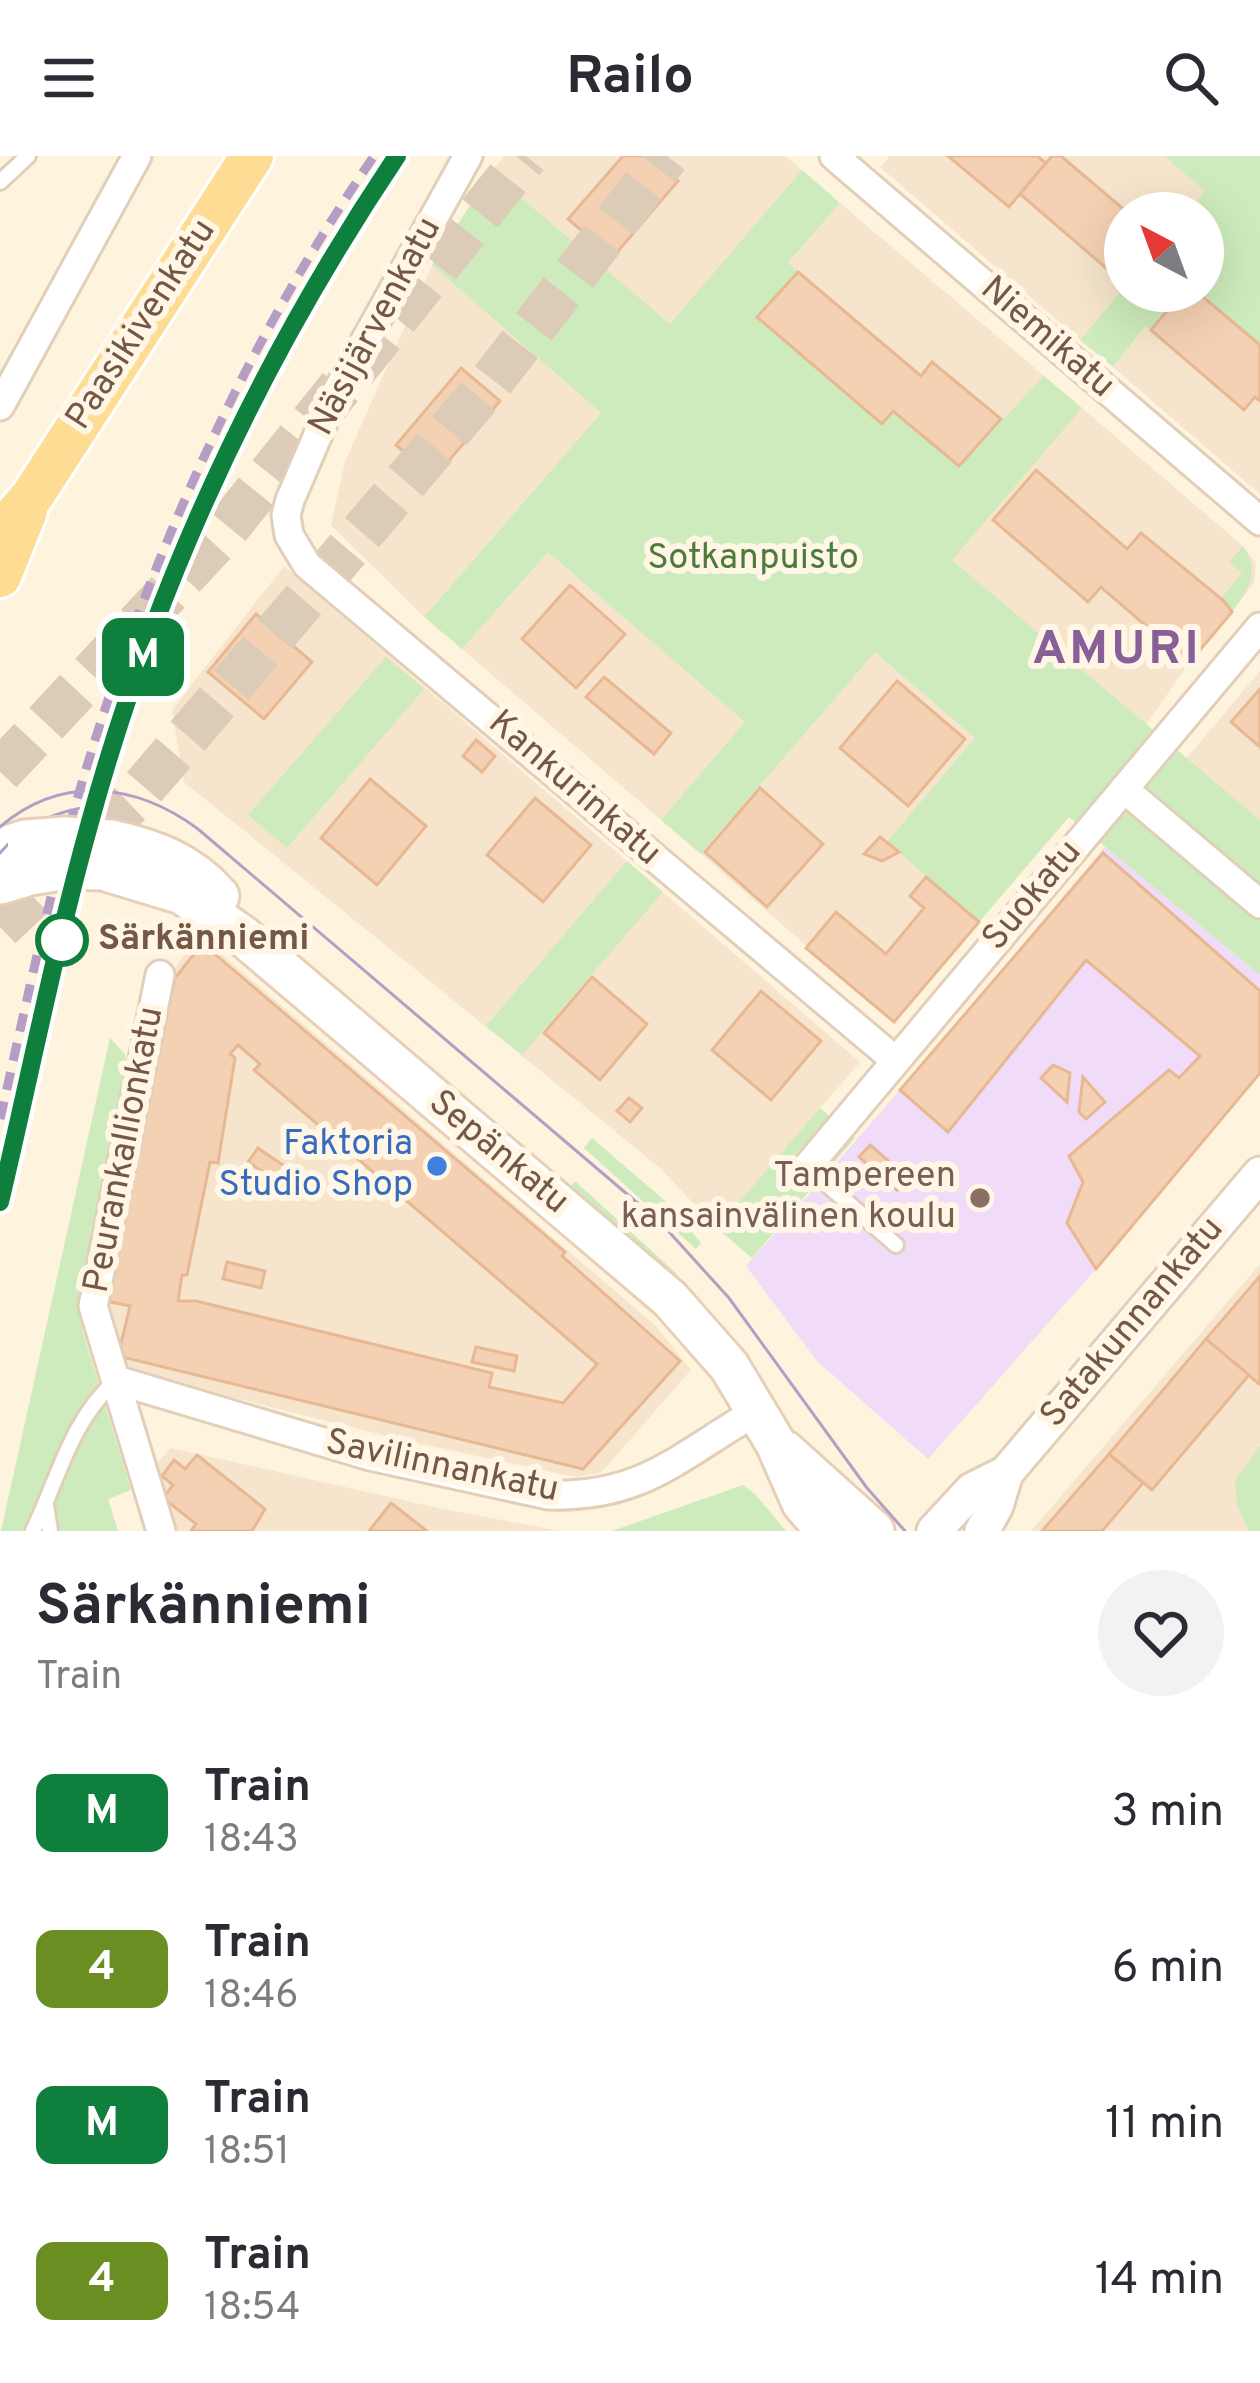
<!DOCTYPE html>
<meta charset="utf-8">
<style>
:root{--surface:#fff;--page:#f2f2f3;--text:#2b2b33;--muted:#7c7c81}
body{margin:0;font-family:Overpass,sans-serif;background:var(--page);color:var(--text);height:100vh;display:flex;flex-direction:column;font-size:45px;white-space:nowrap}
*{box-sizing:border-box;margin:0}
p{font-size:39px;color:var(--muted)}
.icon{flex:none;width:66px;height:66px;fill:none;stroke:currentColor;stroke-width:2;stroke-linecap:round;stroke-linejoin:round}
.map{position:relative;height:1375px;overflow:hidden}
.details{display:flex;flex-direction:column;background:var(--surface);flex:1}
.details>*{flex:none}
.badge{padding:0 24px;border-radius:18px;font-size:42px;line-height:78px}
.needle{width:78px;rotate:319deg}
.fabs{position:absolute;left:1104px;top:36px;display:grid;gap:24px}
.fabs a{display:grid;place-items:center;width:120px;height:120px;border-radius:50%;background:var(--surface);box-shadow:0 12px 48px #0002;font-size:60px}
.map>.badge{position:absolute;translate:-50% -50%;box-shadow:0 0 0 6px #fff}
.round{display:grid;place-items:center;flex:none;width:126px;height:126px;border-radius:63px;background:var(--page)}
.summary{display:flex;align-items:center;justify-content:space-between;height:204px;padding:0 36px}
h1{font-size:57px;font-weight:700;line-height:90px}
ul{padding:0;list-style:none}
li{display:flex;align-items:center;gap:36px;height:156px;padding:0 36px}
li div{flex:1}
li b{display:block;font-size:45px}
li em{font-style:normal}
li .badge{min-width:132px;font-weight:700;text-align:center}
header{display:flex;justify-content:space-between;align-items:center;height:156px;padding:0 36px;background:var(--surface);font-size:54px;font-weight:700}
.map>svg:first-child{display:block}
.residential{fill:#f6e5cc}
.education{fill:#f0dbf9}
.green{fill:#cdebbc}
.building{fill:#f5d1b3;stroke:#e8b893;stroke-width:3;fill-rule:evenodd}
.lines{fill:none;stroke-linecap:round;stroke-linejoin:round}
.trunk-tunnel{stroke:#dcccb7;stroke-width:45;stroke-dasharray:45 22;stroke-linecap:butt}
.service-casing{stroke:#e2cfb9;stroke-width:20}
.minor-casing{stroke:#e2cfb9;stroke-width:33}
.tertiary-casing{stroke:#e2cfb9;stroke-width:39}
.secondary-casing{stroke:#e7d0b7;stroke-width:45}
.primary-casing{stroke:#fff;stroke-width:48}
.service{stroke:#fff;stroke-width:14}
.minor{stroke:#fff;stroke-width:27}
.tertiary{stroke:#fff;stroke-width:33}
.secondary{stroke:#fff;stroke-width:39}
.primary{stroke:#ffdc93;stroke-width:42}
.tram{stroke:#b59dc6;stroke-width:3}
.rail{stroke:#b59dc6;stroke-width:9;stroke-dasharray:18 12;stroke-linecap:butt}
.secondary-bridge-casing{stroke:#e7d0b7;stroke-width:45;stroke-linecap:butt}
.secondary-bridge{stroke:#fff;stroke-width:39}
.line-casing{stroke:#fff;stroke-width:27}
.line{stroke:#0e7f3c;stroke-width:18}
.stop-dot{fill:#fff;stroke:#0e7f3c;stroke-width:6}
.shop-dot{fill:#3f7fe0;stroke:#fff6e5;stroke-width:4.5}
.education-dot{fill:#8d6e63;stroke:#fff6e5;stroke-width:4.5}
.labels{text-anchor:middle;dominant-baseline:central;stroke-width:12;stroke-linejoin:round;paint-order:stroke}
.street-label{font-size:36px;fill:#745845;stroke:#fff6e5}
.park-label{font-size:36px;fill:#4c7b3c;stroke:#fff6e5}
.stop-label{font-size:36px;font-weight:bold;fill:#745845;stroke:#fff6e5;text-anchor:start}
.shop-label{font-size:36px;fill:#366cbe;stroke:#fff6e5;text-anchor:end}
.education-label{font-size:36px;fill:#785e54;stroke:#fff6e5;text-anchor:end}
.district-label{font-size:48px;font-weight:bold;letter-spacing:3px;fill:#886098;stroke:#fff6e5}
</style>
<header><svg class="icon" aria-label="menu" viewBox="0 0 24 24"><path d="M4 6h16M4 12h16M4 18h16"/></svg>Railo<svg class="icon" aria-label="search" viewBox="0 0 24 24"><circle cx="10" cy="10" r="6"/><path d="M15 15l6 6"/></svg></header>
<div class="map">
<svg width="1260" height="1375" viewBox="0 0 1260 1375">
<rect width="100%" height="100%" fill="#fef3dd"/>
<g class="residential">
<path d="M504 0H786L802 14 670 169 491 16Z"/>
<path d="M890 0H1164L1206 35 1187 57H1125V130L1080 184 880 11Z"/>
<path d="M840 47 1049 224 919 375 710 198Z"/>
<path d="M1260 73V338L1113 211 1176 135H1203Z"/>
<path d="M432 109 601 257 424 461 331 369 345 306Z"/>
<path d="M1082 252 1243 390 1256 407 1254 427 1189 507 1146 569 951 404Z"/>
<path d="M547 395 746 566 661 664 462 493Z"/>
<path d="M284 410 860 906 717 1072 659 1011 184 626 172 554Z"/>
<path d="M875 495 1068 661 894 866 701 698Z"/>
<path d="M1260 515V664L1186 603Z"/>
<path d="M198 787 219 796 655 1169 691 1214 601 1317 575 1321 394 1282 127 1215 114 1202 100 1145 168 823 185 797Z"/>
<path d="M1260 1108V1375H1031Z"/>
<path d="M171 1292 443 1353 560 1375H169L151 1313Z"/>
</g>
<path class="education" d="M1105 691 1260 819V917L1096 1113 928 1303 816 1204 746 1110 900 934Z"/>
<g class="green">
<path d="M1164 0H1260V189L1196 135H1203V57H1187L1205 35Z"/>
<path d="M802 14 840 47 788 107 798 116 757 161 881 267 893 255 959 310 1044 220 1082 252 952 404 1260 664V819L1069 661 979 766 887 686 975 582 875 496 701 698 661 664 745 566 548 396 462 493 424 461 601 257 432 109 491 16 670 168Z"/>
<path d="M1125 130V135H1184L1151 174 1146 170 1113 211 1080 184Z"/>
<path d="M1243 390C1260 416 1250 432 1232 456L1221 442 1242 417 1229 406Z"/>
<path d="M386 501 424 533 287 692 248 659Z"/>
<path d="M627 705 663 736 522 899 486 870Z"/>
<path d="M110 882 125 898 127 918 80 1152 82 1173 131 1334 108 1343 118 1375H1Z"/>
<path d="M820 952 855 982 752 1102 717 1072Z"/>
<path d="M592 982 664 1044 701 1087 696 1093 584 992Z"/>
<path d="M575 1025 677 1118 672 1123 568 1034Z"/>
<path d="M1260 1290V1375H1249L1237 1349 1235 1324Z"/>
<path d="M743 1329 756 1339 786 1375H612Z"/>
</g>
<g class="building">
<path d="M623 0H649L678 25 613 101 568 63Z"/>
<path d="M948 0H1037L1046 7 1009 51Z"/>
<path d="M1052 0H1061L1128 57 1125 104 1113 118 1020 38Z"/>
<path d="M798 116 921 220 932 206 1001 263 959 310 893 255 882 268 757 161Z"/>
<path d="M1184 135H1196L1260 189V245L1255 241 1244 254 1151 174Z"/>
<path d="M461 212 500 245 434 322 396 289Z"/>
<path d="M1036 314 1127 393 1141 377 1224 445 1232 456 1189 507 1101 431 1088 446 993 364Z"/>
<path d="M570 429 625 478 576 532 522 483Z"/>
<path d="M256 458 312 506 264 563 208 516Z"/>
<path d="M604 521 671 577 654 598 586 541Z"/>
<path d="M897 525 965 583 908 650 840 592Z"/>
<path d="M1260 533V591L1231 566Z"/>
<path d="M476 584 495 600 482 616 463 600Z"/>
<path d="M370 623 426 670 377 729 321 682Z"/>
<path d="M760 632 823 688 767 751 705 696Z"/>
<path d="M535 642 591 689 543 746 487 699Z"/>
<path d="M880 681 899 696 882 705 864 698Z"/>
<path d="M1103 697 1260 835V917L1096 1113 1067 1067 1083 1026 1069 1000 1169 914 1179 922 1200 900 1086 804 948 976 900 934Z"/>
<path d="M926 721 979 766 894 866 806 792 836 756 886 798 924 752 910 740Z"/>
<path d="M198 793 210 794 565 1096 562 1100 680 1205 583 1313 118 1200 130 1150 106 1145 175 822ZM238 889 260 908 254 914 597 1208 563 1247 489 1231 492 1217 196 1145H178L182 1119H187L210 1006 218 1007 235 902 230 898Z"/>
<path d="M592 821 647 868 600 924 544 877Z"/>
<path d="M761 835 821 885 771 944 712 894Z"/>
<path d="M1053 909 1070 917 1067 946 1041 922Z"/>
<path d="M1083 921 1105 946 1086 963 1079 956Z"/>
<path d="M629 942 642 952 630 966 617 955Z"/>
<path d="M870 989 907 1021 897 1034 859 1001Z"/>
<path d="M258 992 293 1016 284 1030 248 1006Z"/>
<path d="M227 1106 265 1115 261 1132 223 1123Z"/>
<path d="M1260 1120V1227L1259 1228 1206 1183Z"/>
<path d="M1206 1183 1249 1219 1152 1334 1109 1298Z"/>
<path d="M476 1191 517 1200 514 1215 472 1206Z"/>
<path d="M1109 1298 1143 1327 1102 1375H1042Z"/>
<path d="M197 1299 265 1353 252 1375H191L196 1368 163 1342 173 1329 162 1320 174 1304 185 1313Z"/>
<path d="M391 1347 427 1375H369Z"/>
</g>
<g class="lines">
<g class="trunk-tunnel">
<path d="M0 616 219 382 526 0"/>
<path d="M0 771 132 645 490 227 667 0"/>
</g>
<g class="service-casing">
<g id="service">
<path d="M0 26 28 0"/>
<path d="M807 1011 896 1089"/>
<path d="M46 1349 50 1375"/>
<path d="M33 1375C59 1321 70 1266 116 1224"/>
</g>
</g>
<g class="minor-casing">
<g id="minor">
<path d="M468 0 335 239 290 344 286 359 289 379 307 409 895 904"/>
<path d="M834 0 1260 365"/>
<path d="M0 250 137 0"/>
<path d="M1124 633 1260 748"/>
<path d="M160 819 93 1150 161 1375"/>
<path d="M807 1011 1260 471"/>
<path d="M116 1224 370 1300 548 1339C642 1342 678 1301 754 1257"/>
</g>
</g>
<g class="tertiary-casing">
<g id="tertiary">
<path d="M934 1375 972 1334 1006 1317 1260 1018"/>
<path d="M982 1375 996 1350 1006 1317"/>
</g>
</g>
<g class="secondary-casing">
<g id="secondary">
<path d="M111 684C154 693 190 707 219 740"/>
<path d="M0 692 25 684"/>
<path d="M103 714 182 738 243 780 670 1143 729 1210 776 1288 802 1347 826 1375"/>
<path d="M0 728 30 719"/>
<path d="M785 1295 874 1375"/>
</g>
</g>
<g class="primary-casing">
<g id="primary">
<path d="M0 378 33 339 252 0"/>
<path d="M0 420 26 355"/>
</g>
</g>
<use href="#service" class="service"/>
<use href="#minor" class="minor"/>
<use href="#tertiary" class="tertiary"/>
<use href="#secondary" class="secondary"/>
<use href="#primary" class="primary"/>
<g class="tram">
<path d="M0 671C61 618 136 627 198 673L661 1067 729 1142 867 1332 905 1375"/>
<path d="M0 697C22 670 57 654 91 651"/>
</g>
<g class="rail">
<path d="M0 963C23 863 44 761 72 661 138 428 236 201 374 0"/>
<path d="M0 1046C30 920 55 791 90 666 156 429 260 204 397 0"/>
</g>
<g class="secondary-bridge-casing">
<g id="secondary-bridge">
<path d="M27 684 64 681 111 684"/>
<path d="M30 719 69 713 103 714"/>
</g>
</g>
<use href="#secondary-bridge" class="secondary-bridge"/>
</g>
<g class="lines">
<g class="line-casing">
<path id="line" d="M0 1046C30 920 55 791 90 666 155 429 260 204 397 0"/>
</g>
<use href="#line" class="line"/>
</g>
<circle class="stop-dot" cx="62" cy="784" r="24"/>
<circle class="shop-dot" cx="437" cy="1010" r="12"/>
<circle class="education-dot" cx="980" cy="1042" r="12"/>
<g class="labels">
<g class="street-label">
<text transform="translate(142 169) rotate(-57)">Paasikivenkatu</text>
<text transform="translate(376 171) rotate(-62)">Näsijärvenkatu</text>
<text transform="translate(1047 182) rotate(41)">Niemikatu</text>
<text transform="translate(574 633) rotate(41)">Kankurinkatu</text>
<text transform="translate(1033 740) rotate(-50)">Suokatu</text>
<text transform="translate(125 994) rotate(-79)">Peurankallionkatu</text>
<text transform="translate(498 997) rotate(40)">Sepänkatu</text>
<text transform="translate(1133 1167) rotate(-50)">Satakunnankatu</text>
<text transform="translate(442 1311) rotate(12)">Savilinnankatu</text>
</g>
<g class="park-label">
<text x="753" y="403">Sotkanpuisto</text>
</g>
<g class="stop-label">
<text x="98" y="784">Särkänniemi</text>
</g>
<g class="shop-label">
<text x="413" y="989">Faktoria<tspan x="413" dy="41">Studio Shop</tspan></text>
</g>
<g class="education-label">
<text x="956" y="1021">Tampereen<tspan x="956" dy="41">kansainvälinen koulu</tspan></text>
</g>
<g class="district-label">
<text x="1117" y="495">AMURI</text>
</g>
</g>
</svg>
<div class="fabs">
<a><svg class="needle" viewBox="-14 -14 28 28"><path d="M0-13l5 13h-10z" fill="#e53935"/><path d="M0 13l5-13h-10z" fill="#7c7c81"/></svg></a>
</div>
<b class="badge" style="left:143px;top:501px;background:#0e7f3c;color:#fff">M</b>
</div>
<section class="details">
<div class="summary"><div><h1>Särkänniemi</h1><p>Train</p></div><a class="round"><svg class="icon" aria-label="heart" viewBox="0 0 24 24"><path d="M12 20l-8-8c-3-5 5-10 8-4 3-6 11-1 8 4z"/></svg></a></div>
<ul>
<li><span class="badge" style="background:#0e7f3c;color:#fff">M</span><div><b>Train</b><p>18:43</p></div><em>3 min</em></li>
<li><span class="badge" style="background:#6b8e23;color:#fff">4</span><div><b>Train</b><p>18:46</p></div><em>6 min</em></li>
<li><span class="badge" style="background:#0e7f3c;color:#fff">M</span><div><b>Train</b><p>18:51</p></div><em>11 min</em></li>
<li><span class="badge" style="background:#6b8e23;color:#fff">4</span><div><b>Train</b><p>18:54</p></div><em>14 min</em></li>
</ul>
</section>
